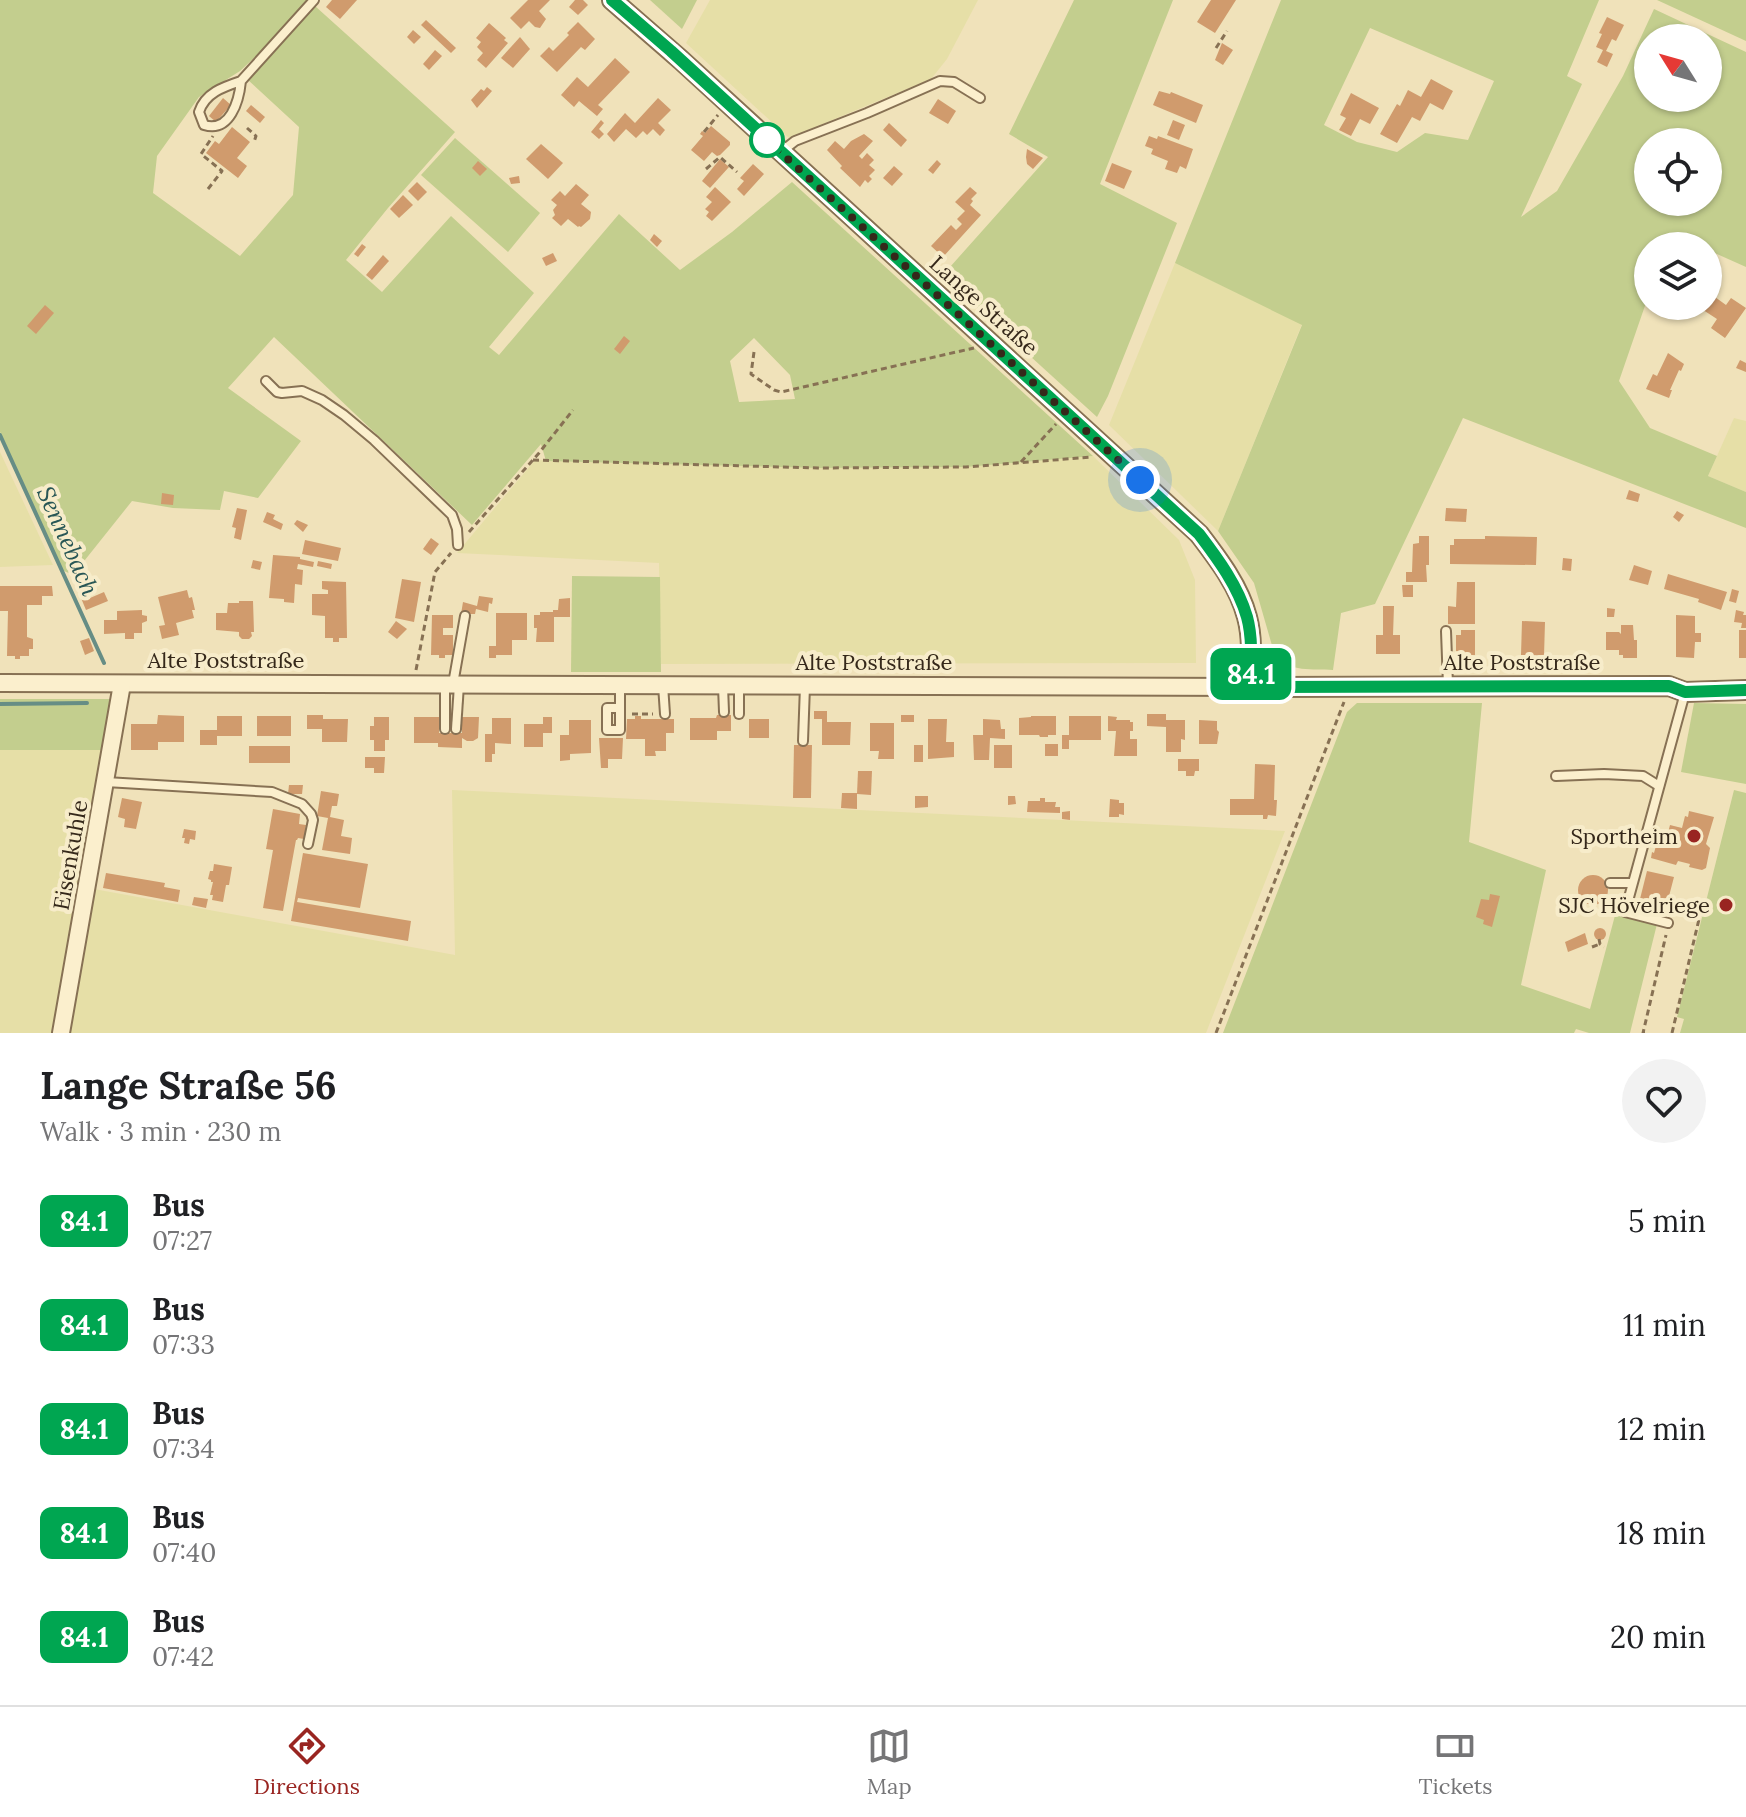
<!DOCTYPE html>
<meta charset="utf-8">
<style>
:root{--surface:#fff;--page:#f2f2f2;--text:#202124;--muted:#757577;--line:#e0e0e0;--accent:#992521}
body{margin:0;font-family:Lora,serif;background:var(--page);color:var(--text);height:100vh;display:flex;flex-direction:column;font-size:30px;white-space:nowrap}
*{box-sizing:border-box;margin:0}
p{font-size:26px;color:var(--muted)}
.icon{flex:none;width:44px;height:44px;fill:none;stroke:currentColor;stroke-width:2;stroke-linecap:round;stroke-linejoin:round}
.map{position:relative;height:1033px;overflow:hidden}
.drawer{display:flex;flex-direction:column;background:var(--surface);flex:1}
.drawer>*{flex:none}
.badge{padding:0 16px;border-radius:12px;font-size:28px;line-height:52px}
.needle{width:52px;rotate:307deg}
.tools{position:absolute;left:1634px;top:24px;display:grid;gap:16px}
.tools a{display:grid;place-items:center;width:88px;height:88px;border-radius:50%;background:var(--surface);box-shadow:0 2px 6px #0004;font-size:40px}
.you{position:absolute;width:40px;height:40px;margin:-20px;border:6px solid #fff;border-radius:50%;background:#1a73e8;box-shadow:0 0 0 12px #1a73e833}
.map>.badge{position:absolute;translate:-50% -50%;box-shadow:0 0 0 4px #fff}
.round{display:grid;place-items:center;flex:none;width:84px;height:84px;border-radius:42px;background:var(--page)}
.summary{display:flex;align-items:center;justify-content:space-between;height:136px;padding:0 40px}
h1{font-size:38px;font-weight:700;line-height:60px}
ul{padding:0;list-style:none}
li{display:flex;align-items:center;gap:24px;height:104px;padding:0 40px}
li div{flex:1}
li b{display:block;font-size:30px}
li em{font-style:normal}
li .badge{min-width:88px;font-weight:700;text-align:center}
.menu{display:flex;justify-content:space-around;align-items:center;height:112px;border-top:2px solid var(--line);background:var(--surface);font-size:22px;color:var(--muted)}
.menu a{display:grid;justify-items:center;gap:4px}
.menu .current{color:var(--accent)}
.map>svg:first-child{display:block}
.farmland{fill:#e6dfa7}
.green{fill:#c3ce8e;fill-rule:evenodd}
.lines{fill:none;stroke-linecap:round;stroke-linejoin:round}
.stream{stroke:#668d85;stroke-width:4}
.building{fill:#d09b6d}
.service-casing{stroke:#877154;stroke-width:12}
.minor-casing{stroke:#877154;stroke-width:20}
.tertiary-casing{stroke:#877154;stroke-width:22}
.path{stroke:#877154;stroke-width:3;stroke-dasharray:6 4;stroke-linecap:butt}
.service{stroke:#fbefcd;stroke-width:8}
.minor{stroke:#fbefcd;stroke-width:16}
.tertiary{stroke:#fbefcd;stroke-width:18}
.line-casing{stroke:#fff;stroke-width:18}
.line{stroke:#00a651;stroke-width:12}
.walk{stroke:#35281a;stroke-width:8;stroke-dasharray:0 14.4}
.stop-dot{fill:#fff;stroke:#00a651;stroke-width:4}
.poi-dot{fill:#992521;stroke:#f7ecca;stroke-width:3}
.labels{text-anchor:middle;dominant-baseline:central;stroke-width:8;stroke-linejoin:round;paint-order:stroke}
.street-label{font-size:22px;fill:#35281a;stroke:#f7ecca}
.poi-label{font-size:22px;fill:#35281a;stroke:#f7ecca;text-anchor:end}
.water-label{font-size:24px;font-style:italic;fill:#285655;stroke:#f7ecca}
</style>
<div class="map">
<svg width="1746" height="1033" viewBox="0 0 1746 1033">
<rect width="100%" height="100%" fill="#f0e2ba"/>
<g class="farmland">
<path d="M710 0H978L947 59 931 79 789 138 686 43Z"/>
<path d="M1175 263 1302 324 1218 531 1109 425Z"/>
<path d="M1734 418 1746 421V492L1708 476Z"/>
<path d="M0 452 53 565 0 567Z"/>
<path d="M1093 456 1179 540 1195 580 1196 663 661 664 659 563 457 553 535 460 818 468 966 467Z"/>
<path d="M0 750H104L52 1033H0Z"/>
<path d="M452 790 1285 831 1206 1033H68L94 889 455 955Z"/>
</g>
<g class="green">
<path d="M0 0H309L269 44 240 71 199 97 157 156 153 193 240 256 293 195 299 127 248 80 315 6 455 132 388 208 346 260 382 292 451 216 534 293 489 347 499 355 619 214 680 270 732 232 792 182 1093 456 966 467 818 468 546 461 541 444 472 525 274 337 228 388 301 441 258 498 224 491 220 510 173 508 132 501 73 575 62 570 0 432ZM754 338 790 375 795 399 739 402 730 361Z"/>
<path d="M650 0H697L682 29Z"/>
<path d="M1074 0H1173L1100 184 1177 223 1108 396 1097 417 942 276 1048 157 1009 134Z"/>
<path d="M1281 0H1599L1567 76 1582 84 1521 217 1557 191 1623 76 1654 9 1746 52V267L1708 250V246H1699L1681 238 1675 246H1648V297L1619 381 1650 428 1717 456 1708 476 1746 492V528L1463 418 1375 604 1341 613 1333 670C1313 669 1289 672 1275 656L1254 583 1218 531 1302 325 1175 263ZM1370 28 1494 81 1468 140 1425 133 1397 152 1357 142 1324 125ZM1648 38H1708V98H1648ZM1648 142H1708V202H1648Z"/>
<path d="M1657 0H1746V41Z"/>
<path d="M455 138 540 213 508 252 421 175Z"/>
<path d="M572 576 660 577 661 672H571Z"/>
<path d="M0 699H113L104 750H0Z"/>
<path d="M1357 703H1482L1469 842 1546 870 1521 985 1590 1009 1617 908 1658 920 1630 1033H1589L1576 1029 1574 1033H1223L1347 712Z"/>
<path d="M1694 703 1746 704V784L1681 772Z"/>
<path d="M1734 790 1746 793V1033H1680L1684 1019 1677 1017Z"/>
</g>
<g class="lines">
<g class="stream">
<path d="M0 435 104 663"/>
<path d="M0 704 87 703"/>
</g>
</g>
<g class="building">
<path d="M332 0H357L340 19 326 7Z"/>
<path d="M528 0H550L539 11 546 19 540 28 535 27 529 21 521 29 510 18Z"/>
<path d="M575 0H583L588 5 578 15 569 7Z"/>
<path d="M1211 0H1236L1215 33 1197 22Z"/>
<path d="M1607 17 1624 25 1616 41 1612 39 1606 51 1613 54 1607 67 1597 62 1603 50 1596 47 1602 34 1599 33Z"/>
<path d="M426 20 456 48 451 53 421 25Z"/>
<path d="M578 22 595 39 585 50 581 47 557 72 540 56 549 47 553 51 569 35 567 33Z"/>
<path d="M489 23 506 38 504 40 508 43 486 68 477 60 483 53 477 47 481 42 476 38Z"/>
<path d="M413 30 421 37 414 44 407 37Z"/>
<path d="M520 37 530 49 513 68 501 58Z"/>
<path d="M1222 43 1233 50 1223 65 1215 60Z"/>
<path d="M435 50 442 56 429 70 423 64Z"/>
<path d="M615 58 630 72 598 105 603 109 597 116 579 101 574 107 561 95 577 77 588 87Z"/>
<path d="M1431 79 1453 91 1443 110 1430 103 1420 121 1412 117 1397 143 1380 134 1397 104 1400 106 1408 90 1421 97Z"/>
<path d="M487 87 492 91 477 108 471 100 481 89 484 91Z"/>
<path d="M1159 91 1170 94 1171 92 1203 105 1196 123 1153 105Z"/>
<path d="M1351 93 1379 108 1370 124 1360 119 1351 136 1339 130 1346 118 1340 115Z"/>
<path d="M223 98 231 105 216 122 209 116Z"/>
<path d="M658 98 671 110 658 123 665 130 660 136 653 129 647 135 643 131 636 138 626 129 614 142 607 134 625 113 635 123Z"/>
<path d="M938 99 956 111 948 124 929 113Z"/>
<path d="M251 105 265 117 260 123 246 111Z"/>
<path d="M601 120 604 123 599 129 604 134 599 139 591 132Z"/>
<path d="M1173 120 1185 125 1179 140 1167 135Z"/>
<path d="M889 123 907 140 901 147 883 130Z"/>
<path d="M711 126 730 142V145L720 155 717 156 712 152 704 161 691 150 703 136 700 134 702 131 705 133Z"/>
<path d="M232 127 250 142 237 158 247 166 238 178 206 153 215 141 219 144Z"/>
<path d="M864 134 873 141 859 156 862 159 867 153 874 160 869 165 875 170 869 176 872 179 868 183 865 180 860 187 840 168 842 166 827 150 835 141 844 149 851 141Z"/>
<path d="M1149 136 1157 139 1158 136 1193 149 1186 169 1180 166 1177 173 1165 169 1168 161 1151 154 1153 149 1145 146Z"/>
<path d="M541 144 563 163 548 179 526 159Z"/>
<path d="M1027 149 1043 158 1033 169 1027 164 1026 157Z"/>
<path d="M720 159 729 167 710 188 702 181Z"/>
<path d="M937 160 941 164 933 174 928 170Z"/>
<path d="M478 161 487 169 480 176 472 168Z"/>
<path d="M1112 163 1132 171 1124 189 1105 181Z"/>
<path d="M753 164 764 174 744 196 737 189 744 181 740 178Z"/>
<path d="M894 166 903 174 892 186 883 178Z"/>
<path d="M519 176 520 183 511 184 509 178Z"/>
<path d="M417 182 427 192 418 201 408 191Z"/>
<path d="M576 184 589 195 581 204 591 212 590 219 581 227 579 226 578 227 568 219 561 226 552 218 555 215 553 210 557 205 551 200 560 191 565 196Z"/>
<path d="M715 187 731 202 712 221 706 216 709 212 705 209 712 202 706 197Z"/>
<path d="M970 187 977 193 971 199 973 201 970 205 981 215 943 257 931 246 951 225 956 230 962 224 957 219 965 211 955 202Z"/>
<path d="M403 195 413 205 399 218 390 209Z"/>
<path d="M654 234 662 241 657 247 650 240Z"/>
<path d="M362 244 366 247 358 257 354 254Z"/>
<path d="M553 253 557 261 546 266 542 258Z"/>
<path d="M383 255 389 261 372 280 366 275Z"/>
<path d="M1708 292 1726 305 1731 298 1746 308 1725 338 1711 328 1717 319 1697 306H1708Z"/>
<path d="M45 305 54 313 36 334 27 326Z"/>
<path d="M624 336 630 341 620 354 614 349Z"/>
<path d="M1668 353 1684 364 1681 371 1679 370 1670 390H1672L1669 398 1646 389 1653 374 1657 376Z"/>
<path d="M1740 360 1746 363V372L1736 368Z"/>
<path d="M1629 490 1640 494 1638 502 1626 499Z"/>
<path d="M162 493 174 495 173 505 161 504Z"/>
<path d="M237 508 247 510 241 540 234 538 236 528 232 527Z"/>
<path d="M1446 508 1467 509 1466 522 1445 521Z"/>
<path d="M1677 511 1684 515 1679 522 1673 517Z"/>
<path d="M267 512 275 515 273 519 283 524 281 530 263 522Z"/>
<path d="M297 520 308 525 303 532 294 524Z"/>
<path d="M1419 536H1429V565H1426L1427 582H1406V572H1412L1413 544 1419 543Z"/>
<path d="M1485 536 1537 537 1536 565 1450 564V545H1454V539H1485Z"/>
<path d="M431 538 439 544 431 555 423 549Z"/>
<path d="M305 540 341 548 338 561 302 554Z"/>
<path d="M273 555 300 557V559L314 562 313 567 298 564 297 569 303 570 302 585 295 584 294 603 284 602V599L269 598Z"/>
<path d="M1563 558 1572 559 1571 571 1562 570Z"/>
<path d="M253 560 262 562 260 570 251 568Z"/>
<path d="M318 561 332 564 331 569 317 566Z"/>
<path d="M1634 565 1652 571 1648 585 1629 580Z"/>
<path d="M1668 574 1727 592 1721 610 1698 602 1699 599 1664 589Z"/>
<path d="M402 579 421 582 414 622 395 618Z"/>
<path d="M322 581 346 582 347 638H339V642H333V638H325V616L312 615V594H328V590L322 589Z"/>
<path d="M1457 582H1475V624H1448V606L1456 607Z"/>
<path d="M1402 585H1413V597H1403Z"/>
<path d="M0 586H52L53 596H42V605H27V637L33 639V649H29V656H20V659H15V656H7L8 611H0Z"/>
<path d="M1732 589 1739 591 1736 603 1729 601Z"/>
<path d="M187 590 189 598 192 597 195 610H192L194 618 176 623 179 635 162 639 159 626 165 625 158 597Z"/>
<path d="M104 592 108 601 86 610 81 598 89 595 90 598Z"/>
<path d="M479 596 493 598 492 604 489 603 488 612 476 609 475 614H461L463 602 477 606Z"/>
<path d="M570 598V617H554V642H536L537 628H534V615H540V612H553V610H558L559 599Z"/>
<path d="M239 601H253L254 632H251L252 636 249 639H242L239 636V632L216 630V613H227L228 603H239Z"/>
<path d="M1383 606H1394L1393 635H1400V654H1376V635H1383Z"/>
<path d="M1607 608 1615 609 1614 617H1607Z"/>
<path d="M142 610V615L147 616V621L142 623V633H134V639H125V633L104 634V620H117V611Z"/>
<path d="M1736 610 1744 612 1743 615H1746V628H1741L1742 623 1734 622Z"/>
<path d="M496 613H527V640H512V655H496V658H489V646H496Z"/>
<path d="M432 615H453V628H443V635H453V655H445V658H439V655H431Z"/>
<path d="M1676 615 1695 616V633H1701V642H1695L1694 658 1676 657Z"/>
<path d="M396 621 407 629 397 639 388 632Z"/>
<path d="M1522 621 1545 622 1544 656 1521 655Z"/>
<path d="M1621 625H1633L1634 640H1637V658H1623V655H1619V650H1606V632H1619L1621 634Z"/>
<path d="M1461 630H1475V655H1456V635H1461Z"/>
<rect x="1739" y="630" width="7" height="28"/>
<path d="M89 638 94 651 85 655 80 641Z"/>
<path d="M814 711H827V722H851L850 745H822V719H814Z"/>
<path d="M1147 714H1166V720H1185V740L1181 739V752H1166V727L1147 726Z"/>
<path d="M158 715 184 716V742H158V750H131V724H157Z"/>
<path d="M307 715H323V719H348L347 742H322V729H307Z"/>
<path d="M717 715H731V731H717V740H690V718H716Z"/>
<rect x="901" y="715" width="13" height="7"/>
<path d="M217 716H242V736H217V745H200V730H217Z"/>
<rect x="257" y="716" width="34" height="20"/>
<path d="M635 716H641V719H674V733H666V751H655L656 756H645V739H626L627 719H635Z"/>
<path d="M1031 716H1056V735H1048V737H1040L1039 735H1019V718L1031 717Z"/>
<path d="M1069 716H1101V740H1069V749H1062V735H1069Z"/>
<path d="M1108 716 1117 717 1116 720H1130V722H1133V731H1130V739H1137V756H1114L1116 731H1108Z"/>
<path d="M374 717H389V740H385V751H374V740H370V726H374Z"/>
<path d="M414 717H439V733H462V717H479L478 738 473 741H467L462 738V748L438 747V743H414Z"/>
<path d="M543 717H552V733H543V747H524V724H543Z"/>
<path d="M492 718H511V744L495 743V754H492V762H485V734H492Z"/>
<rect x="749" y="719" width="20" height="19"/>
<path d="M928 719H947L946 742H954V757L928 759Z"/>
<path d="M983 719 1000 720 1001 729H1005V739L990 738 989 760H974L973 735H983Z"/>
<path d="M569 720H591V753L570 754V760L560 761V735H569Z"/>
<path d="M1199 720 1217 721V730L1219 732 1217 744H1199Z"/>
<path d="M870 723H894V759H878L879 751H870Z"/>
<path d="M599 738H623L622 759H608V768H601Z"/>
<rect x="1045" y="744" width="13" height="12"/>
<path d="M794 745H812L811 798H793Z"/>
<rect x="914" y="745" width="9" height="17"/>
<rect x="994" y="745" width="18" height="23"/>
<rect x="249" y="746" width="41" height="17"/>
<path d="M365 757H385L384 773H374V768H365Z"/>
<path d="M1178 759H1199V771H1195L1194 776H1186V771H1178Z"/>
<path d="M1255 764 1275 765 1274 800H1277L1276 816 1268 815 1267 819H1263V815H1230V799H1254Z"/>
<path d="M858 771H872L871 795 857 794Z"/>
<path d="M289 785H303L302 794H288Z"/>
<path d="M321 791 339 794 337 806H332L330 817 344 820 341 836 352 838 350 854 322 850 328 818 317 816Z"/>
<path d="M842 793H857V809L841 808Z"/>
<path d="M915 796H928V807L915 808Z"/>
<path d="M1008 796H1015L1016 804 1008 805Z"/>
<path d="M122 798 142 802 136 829 124 827 125 819 118 817Z"/>
<path d="M1040 798H1045V802H1056L1055 807H1060V813L1027 812 1028 801H1040Z"/>
<path d="M1110 799 1119 800V803H1124V815L1119 814V817H1109Z"/>
<path d="M273 809 300 814 299 824 306 825 304 839 298 838 297 840H296L283 911 263 908 273 850 266 849Z"/>
<path d="M1070 811V820L1062 819V812Z"/>
<path d="M1689 811 1714 817 1706 844 1710 848 1706 868 1702 870 1689 867 1690 864 1678 861 1676 865 1651 858 1652 852 1654 853 1657 842 1665 844 1670 825 1682 828 1685 816 1688 817Z"/>
<path d="M184 829 196 831 195 840 190 839 189 844 184 843 185 838H182Z"/>
<path d="M303 853 368 864 360 908 298 898 297 902 411 921 408 941 291 921Z"/>
<path d="M214 864 232 867 229 885H226L223 902 212 900 213 895H210L213 882H211V880L208 879 210 871H213Z"/>
<path d="M1647 871 1674 877 1668 900 1660 898 1658 904 1640 899Z"/>
<path d="M106 873 165 883 164 887 180 890 178 902 103 888Z"/>
<circle cx="1593" cy="890" r="15"/>
<path d="M1490 894 1500 896 1492 927 1483 924 1484 920 1476 917 1481 899 1489 900Z"/>
<path d="M194 897 208 899 206 908 192 905Z"/>
<circle cx="1600" cy="934" r="6"/>
<path d="M1585 933 1588 944 1568 952 1565 942Z"/>
</g>
<g class="lines">
<g class="service-casing">
<g id="service">
<path d="M241 81C239 101 230 133 204 125L199 112C205 93 223 87 241 81L314 0"/>
<path d="M781 152 795 141 867 113 940 81 954 82 980 98"/>
<path d="M266 381 277 392 282 393 302 391 322 400 344 415 374 440 452 515 457 529 458 545"/>
<path d="M1446 631 1448 685"/>
<path d="M453 684 465 616"/>
<path d="M620 685V730H607V708H620"/>
<path d="M663 685 665 714"/>
<path d="M723 686 724 712"/>
<path d="M739 714V686"/>
<path d="M445 729V685"/>
<path d="M456 729 459 685"/>
<path d="M803 741 805 686"/>
<path d="M1556 776 1604 774 1643 776 1659 786"/>
<path d="M106 782 272 792 302 804 311 814 313 820 308 844"/>
<path d="M1610 883H1632"/>
<path d="M1668 923 1625 912 1685 693"/>
</g>
</g>
<g class="minor-casing">
<g id="minor">
<path d="M0 683 1250 687"/>
<path d="M61 1033 122 684"/>
</g>
</g>
<g class="tertiary-casing">
<path id="tertiary" d="M612 0 681 60 1199 534C1218 559 1239 586 1247 617 1253 639 1251 664 1250 687L1669 686 1685 692 1746 690"/>
</g>
<g class="path">
<path d="M1216 48 1227 31"/>
<path d="M247 128 256 136 254 142"/>
<path d="M704 132 718 115"/>
<path d="M706 169 720 157 737 172"/>
<path d="M208 189 222 171 201 154 213 136"/>
<path d="M754 352 751 374 774 390 781 392 974 348"/>
<path d="M533 460 818 468 966 467 1092 457"/>
<path d="M1021 462 1056 424"/>
<path d="M469 532 539 453 573 410"/>
<path d="M1268 648 1274 671"/>
<path d="M1272 661 1285 670"/>
<path d="M416 670 435 572 451 553"/>
<path d="M1218 671 1224 669 1235 660"/>
<path d="M632 714H653"/>
<path d="M1599 939 1600 944 1604 947"/>
<path d="M1592 947 1600 944"/>
<path d="M1216 1033 1344 702"/>
<path d="M1645 1033H1643L1666 935"/>
<path d="M1672 1033 1700 915"/>
</g>
<use href="#service" class="service"/>
<use href="#minor" class="minor"/>
<use href="#tertiary" class="tertiary"/>
</g>
<g class="lines">
<g class="line-casing">
<path id="line" d="M612 0 671 51 1199 534C1218 559 1238 586 1247 617 1253 639 1251 664 1250 687L1669 686 1685 692 1746 690"/>
</g>
<use href="#line" class="line"/>
<path class="walk" d="M767 140 1140 480"/>
</g>
<circle class="stop-dot" cx="767" cy="140" r="16"/>
<g class="poi-dot">
<circle cx="1694" cy="836" r="8"/>
<circle cx="1726" cy="905" r="8"/>
</g>
<g class="labels">
<g class="street-label">
<text transform="translate(984 305) rotate(42)">Lange Straße</text>
<text x="226" y="660">Alte Poststraße</text>
<text x="874" y="662">Alte Poststraße</text>
<text x="1522" y="662">Alte Poststraße</text>
<text transform="translate(70 855) rotate(-80)">Eisenkuhle</text>
</g>
<g class="poi-label">
<text x="1678" y="836">Sportheim</text>
<text x="1710" y="905">SJC Hövelriege</text>
</g>
<g class="water-label">
<text transform="translate(68 541) rotate(66)">Sennebach</text>
</g>
</g>
</svg>
<div class="tools">
<a><svg class="needle" viewBox="-14 -14 28 28"><path d="M0-13l5 13h-10z" fill="#e53935"/><path d="M0 13l5-13h-10z" fill="#757577"/></svg></a>
<a><svg class="icon" aria-label="locate" viewBox="0 0 24 24"><circle cx="12" cy="12" r="6"/><path d="M12 2v4M12 18v4M2 12h4M18 12h4"/></svg></a>
<a><svg class="icon" aria-label="layers" viewBox="0 0 24 24"><path d="M12 4l9 5-9 5-9-5zM3 14l9 5 9-5"/></svg></a>
</div>
<div class="you" style="left:1140px;top:480px"></div>
<b class="badge" style="left:1251px;top:674px;background:#00a651;color:#fff">84.1</b>
</div>
<section class="drawer">
<div class="summary"><div><h1>Lange Straße 56</h1><p>Walk · 3 min · 230 m</p></div><a class="round"><svg class="icon" aria-label="heart" viewBox="0 0 24 24"><path d="M12 20l-8-8c-3-5 5-10 8-4 3-6 11-1 8 4z"/></svg></a></div>
<ul>
<li><span class="badge" style="background:#00a651;color:#fff">84.1</span><div><b>Bus</b><p>07:27</p></div><em>5 min</em></li>
<li><span class="badge" style="background:#00a651;color:#fff">84.1</span><div><b>Bus</b><p>07:33</p></div><em>11 min</em></li>
<li><span class="badge" style="background:#00a651;color:#fff">84.1</span><div><b>Bus</b><p>07:34</p></div><em>12 min</em></li>
<li><span class="badge" style="background:#00a651;color:#fff">84.1</span><div><b>Bus</b><p>07:40</p></div><em>18 min</em></li>
<li><span class="badge" style="background:#00a651;color:#fff">84.1</span><div><b>Bus</b><p>07:42</p></div><em>20 min</em></li>
</ul>
</section>
<nav class="menu">
<a class="current"><svg class="icon" aria-label="directions" viewBox="0 0 24 24"><path d="M12 3l9 9-9 9-9-9zM9 14v-3h6M13 9l2 2-2 2"/></svg>Directions</a>
<a><svg class="icon" aria-label="map" viewBox="0 0 24 24"><path d="M3 6l6-2 6 2 6-2v14l-6 2-6-2-6 2zM9 4v14M15 6v14"/></svg>Map</a>
<a><svg class="icon" aria-label="tickets" viewBox="0 0 24 24"><path d="M3 7h18v10H3zM15 7v10"/></svg>Tickets</a>
</nav>
